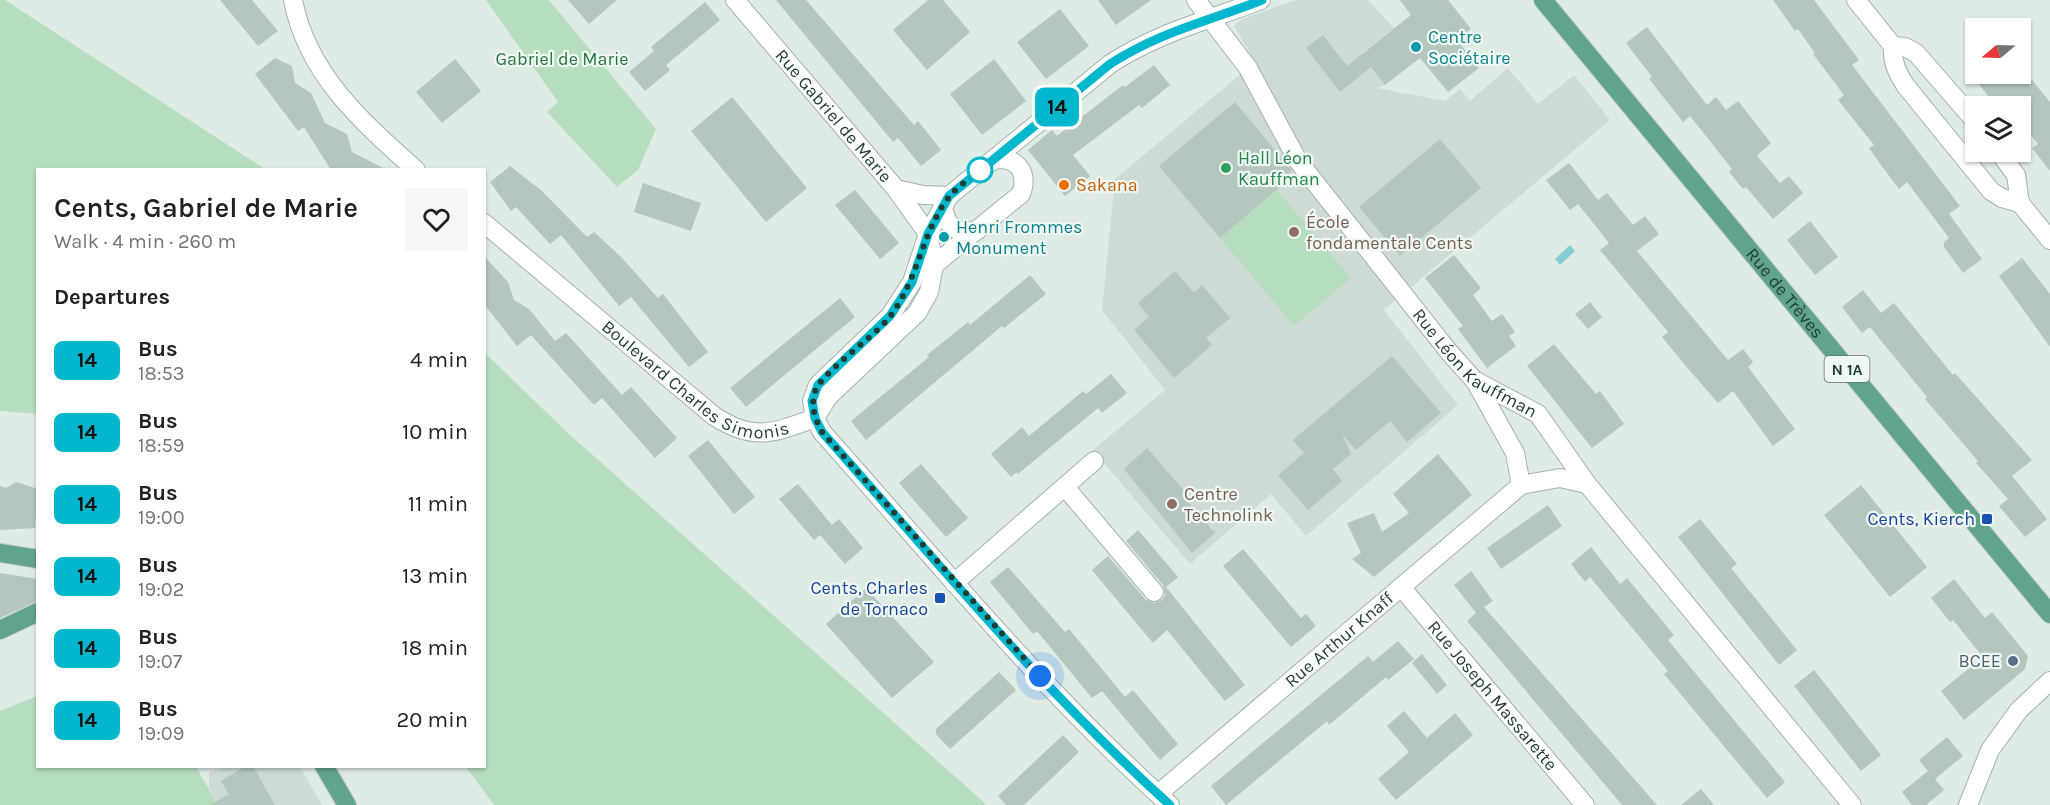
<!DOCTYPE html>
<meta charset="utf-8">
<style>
:root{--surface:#fff;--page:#f6f6f6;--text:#202124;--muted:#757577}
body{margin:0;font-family:Karla,sans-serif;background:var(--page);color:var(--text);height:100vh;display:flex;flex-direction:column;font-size:22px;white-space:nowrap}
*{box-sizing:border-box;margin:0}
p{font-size:20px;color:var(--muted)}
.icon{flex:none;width:33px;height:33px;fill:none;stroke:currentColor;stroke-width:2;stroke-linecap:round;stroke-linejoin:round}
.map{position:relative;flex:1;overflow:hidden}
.sheet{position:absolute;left:36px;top:168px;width:450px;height:600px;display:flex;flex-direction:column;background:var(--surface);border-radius:0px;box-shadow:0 2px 4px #0004}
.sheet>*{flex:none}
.badge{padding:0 12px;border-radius:9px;font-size:21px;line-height:39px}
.needle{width:39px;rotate:251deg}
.fabs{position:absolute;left:1965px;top:18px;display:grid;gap:12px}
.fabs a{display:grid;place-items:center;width:66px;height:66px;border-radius:0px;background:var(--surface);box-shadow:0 2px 4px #0004;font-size:30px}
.you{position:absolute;width:30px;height:30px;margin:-15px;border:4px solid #fff;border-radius:50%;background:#1a73e8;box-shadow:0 0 0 9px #1a73e833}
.map>.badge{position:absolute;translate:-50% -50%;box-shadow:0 0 0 3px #fff}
h2{padding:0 18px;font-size:22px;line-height:54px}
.round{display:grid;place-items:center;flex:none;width:63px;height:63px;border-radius:0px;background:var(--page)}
.headline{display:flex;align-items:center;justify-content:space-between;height:102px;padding:0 18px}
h1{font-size:28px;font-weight:600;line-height:45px}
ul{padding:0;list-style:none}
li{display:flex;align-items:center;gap:18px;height:72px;padding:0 18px}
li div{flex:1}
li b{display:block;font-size:22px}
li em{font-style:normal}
li .badge{min-width:66px;font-weight:700;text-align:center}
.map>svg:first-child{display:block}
.built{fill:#cddbd4}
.green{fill:#b6debe}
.water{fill:#83cdd4}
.building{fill:#b4c6be}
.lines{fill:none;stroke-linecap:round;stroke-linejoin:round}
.minor-casing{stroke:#a2b3ac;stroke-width:20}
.major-casing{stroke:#c0c8c6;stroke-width:20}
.minor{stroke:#fff;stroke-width:18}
.major{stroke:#61a48e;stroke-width:18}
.line-casing{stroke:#fff;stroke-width:14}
.line{stroke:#00b7ce;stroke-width:9}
.walk{stroke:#1f3c32;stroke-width:6;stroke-dasharray:0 10.8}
.culture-dot{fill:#0f9aa8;stroke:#f0f8f3;stroke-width:2}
.leisure-dot{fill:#2e9e5b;stroke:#f0f8f3;stroke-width:2}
.stop-dot{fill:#fff;stroke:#00b7ce;stroke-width:3}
.food-dot{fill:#e8710a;stroke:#f0f8f3;stroke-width:2}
.education-dot{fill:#8d6e63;stroke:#f0f8f3;stroke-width:2}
.transit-dot{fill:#1a4fb4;stroke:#f0f8f3;stroke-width:2}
.service-dot{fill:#5c6f8a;stroke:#f0f8f3;stroke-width:2}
.labels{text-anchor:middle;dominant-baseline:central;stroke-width:4.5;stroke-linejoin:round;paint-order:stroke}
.shield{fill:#f0f8f3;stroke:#5e746c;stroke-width:1.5}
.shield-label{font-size:16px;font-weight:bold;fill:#1f3c32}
.culture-label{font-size:18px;fill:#0d838f;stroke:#f0f8f3;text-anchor:start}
.park-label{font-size:18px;fill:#277540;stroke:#f0f8f3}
.street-label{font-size:18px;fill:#1f3c32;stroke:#f0f8f3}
.leisure-label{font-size:18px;fill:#27864d;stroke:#f0f8f3;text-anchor:start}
.food-label{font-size:18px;fill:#c56008;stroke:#f0f8f3;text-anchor:start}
.education-label{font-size:18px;fill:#785e54;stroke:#f0f8f3;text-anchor:start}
.transit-label{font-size:18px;fill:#164399;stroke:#f0f8f3;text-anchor:end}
.service-label{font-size:18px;fill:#4e5e75;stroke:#f0f8f3;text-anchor:end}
</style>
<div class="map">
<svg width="2050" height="805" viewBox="0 0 2050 805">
<rect width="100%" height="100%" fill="#dfebe5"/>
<g class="built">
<path d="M1296 0H1368L1394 28 1361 54 1385 85 1377 88 1445 101 1460 89 1470 101 1508 68 1538 104 1574 75 1610 120 1384 310 1458 405 1306 536 1271 494 1190 564 1093 450 1165 390 1102 310 1115 179 1255 62 1234 26 1240 20Z"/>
<path d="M226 767H300L322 805H218L209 787V772Z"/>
</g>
<g class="green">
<path d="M0 0H5L265 169 38 170 37 414 0 411Z"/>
<path d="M486 0H549L656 129 638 170 617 187 547 112 558 102Z"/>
<path d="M1277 190 1351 278 1294 326 1220 238Z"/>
<path d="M485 353 569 434 987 805H494L466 767 484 766Z"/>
<path d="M37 696 38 766 196 767 218 805H0V711Z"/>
</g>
<path class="water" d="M1570 245 1575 251 1560 265 1555 259Z"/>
<g class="building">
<path d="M220 0H252L278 31 258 46Z"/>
<path d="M568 0H617L589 24Z"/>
<path d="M776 0H806L914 125 918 121 941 150 921 166 898 138 893 142Z"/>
<path d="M928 0H943L970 32 927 70 893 30Z"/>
<path d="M1098 0H1151L1116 25Z"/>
<path d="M1400 0H1448L1471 29 1457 40 1479 68 1448 92 1420 58 1385 85 1371 67 1340 92 1306 48 1323 35 1347 66 1411 15Z"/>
<path d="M1773 0H1814L1859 60 1852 65 1960 206 1949 214 1982 259 1963 273 1944 247V242L1949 238 1907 182 1899 189 1878 161 1869 148 1874 145 1838 100 1844 95 1813 54 1815 53 1798 29 1795 31Z"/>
<path d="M705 2 720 20 666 65 670 70 645 91 629 72 654 51 651 47Z"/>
<path d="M1060 9 1089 46 1046 79 1017 42Z"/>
<path d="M1647 27 1707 105 1716 97 1726 110 1738 101 1771 143 1757 156 1780 183 1789 176 1803 193 1773 219 1746 187 1743 189 1729 172 1732 169 1690 116 1683 122 1649 79 1652 77 1626 43Z"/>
<path d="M275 58 292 66 295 83 311 93 325 123 347 134 352 152 387 170H331L304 127 298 131 255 74Z"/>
<path d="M455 59 481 91 442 123 416 92Z"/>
<path d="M994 59 1026 101 982 135 950 94Z"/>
<path d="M1154 65 1170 85 1142 108 1139 105 1073 155 1090 176 1065 196 1028 150 1052 130 1057 136 1123 85 1125 87Z"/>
<path d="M1971 74H2027L2050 102V171L2032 148 2038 144 2020 123V106H1996Z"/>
<path d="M732 97 807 188 766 222 691 131Z"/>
<path d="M1235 102 1292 171 1284 178 1287 181 1220 238 1159 166Z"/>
<path d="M1440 139 1481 188 1400 256 1359 207Z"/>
<path d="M1569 163 1598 200 1607 193 1633 225 1645 216 1659 234 1637 251 1728 360 1743 349 1753 362 1748 367 1795 429 1773 446 1733 391 1718 403 1685 365 1662 337 1668 332 1600 250 1609 243 1578 204 1570 210 1546 180Z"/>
<path d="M510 166 542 191 587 237 594 232 620 256 658 298 663 294 708 352 689 367 631 297 619 306 561 235 550 244 516 207 511 211 490 182Z"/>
<path d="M643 183 701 203 691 231 634 212Z"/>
<path d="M855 190 899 243 880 259 835 205Z"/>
<path d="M1810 221 1838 257 1815 275 1787 240Z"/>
<path d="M1454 255 1481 288 1473 295 1492 321 1502 314 1515 332 1509 336 1516 346 1487 368 1458 329 1463 326 1425 278Z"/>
<path d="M484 256 508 282 514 300 529 309 555 341 566 333 622 395 631 387 677 438 655 458 602 398 594 405 531 335 517 346 484 304Z"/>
<path d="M2022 258 2050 294V347L1999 276Z"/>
<path d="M1175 271 1194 293 1202 285 1230 318 1206 338 1212 345 1174 378 1134 330 1149 317 1138 303Z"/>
<path d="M1030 275 1046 294 1004 328 1002 326 866 440 851 421 929 357 927 355 968 322 970 325Z"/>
<path d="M1863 290 1881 313 1894 303 1953 375 1955 373 2032 460 2012 476 2047 519 2025 537 1999 506 2008 499 1976 463 1978 461 1925 399 1927 397 1870 327 1862 333 1842 307Z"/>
<path d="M840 298 855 317 746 407 730 388Z"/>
<path d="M1590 302 1602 317 1588 329 1575 314Z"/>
<path d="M1554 344 1596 394 1600 391 1624 424 1592 448 1527 366Z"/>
<path d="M1392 356 1441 413 1407 442 1390 421 1356 450 1342 434 1351 454 1333 469 1342 481 1308 510 1278 475 1304 453 1293 440Z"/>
<path d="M1111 374 1127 393 1102 413 1098 408 1018 474 1017 472 1011 477 991 454 1022 427 1029 436 1083 391 1086 394Z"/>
<path d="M708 440 755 497 734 514 688 456Z"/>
<path d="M1147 448 1186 493 1183 496 1215 533 1192 553 1124 469Z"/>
<path d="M1438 454 1472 495 1374 577 1352 559 1361 553 1347 523 1374 513 1382 532 1409 513 1393 494Z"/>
<path d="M921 464 968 518 946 537 899 483Z"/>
<path d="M16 482 38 489 35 528 0 530V486L6 488Z"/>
<path d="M798 484 832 525 839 519 863 548 845 564 820 535 814 540 779 499Z"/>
<path d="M1861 485 1927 567 1890 597 1824 515Z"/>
<path d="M1548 505 1562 526 1501 569 1487 548Z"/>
<path d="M1700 519 1737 564 1731 568 1797 650 1779 665 1678 537Z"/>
<path d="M1138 530 1178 577 1166 587 1245 685 1225 701 1167 630 1153 643 1092 570 1108 556 1146 600 1155 603 1162 600 1165 595 1163 585 1126 541Z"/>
<path d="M1591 547 1620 584 1627 578 1674 635 1668 640 1785 782 1767 798 1664 674 1668 671 1590 577 1585 582 1571 564Z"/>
<path d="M1243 549 1301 618 1306 614 1316 626 1291 647 1223 566Z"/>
<path d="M1008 567 1065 632 1069 629 1125 697 1133 690 1178 744 1160 760 1102 691 1092 698 1037 631 1033 634 990 582Z"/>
<path d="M1471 571 1493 601 1484 607 1657 805H1622L1467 621 1476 613 1454 585Z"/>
<path d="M0 573 38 579V601L0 618Z"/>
<path d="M1954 579 1985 618 1992 612 2028 656 2025 669 1964 720 1941 691 1983 657 1953 620 1950 622 1931 598Z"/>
<path d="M866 588 934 662 892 698 826 624Z"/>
<path d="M1398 641 1414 659 1388 680 1386 677 1329 725 1327 721 1226 805 1211 786 1368 656 1373 662Z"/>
<path d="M1422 654 1447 685 1437 694 1412 663Z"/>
<path d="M1814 670 1881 755 1861 771 1794 686Z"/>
<path d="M999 672 1016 690 950 749 936 734V729Z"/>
<path d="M1404 711 1427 738 1455 713 1473 735 1396 800 1378 779 1409 752 1387 726Z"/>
<path d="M1063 735 1079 752 1024 805H1006L998 796Z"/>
<path d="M1947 737 1963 756 1935 779 1944 790 1926 805H1912L1902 792 1928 771 1932 776 1919 760Z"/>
<path d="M246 766H253L275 805H210L229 794 221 781Z"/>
<path d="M1701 789 1714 805H1681Z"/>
</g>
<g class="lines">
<g class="minor-casing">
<g id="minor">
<path d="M293 0C307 74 362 122 416 170"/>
<path id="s1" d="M735 0 896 189 928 234 934 265 929 292 917 313 828 397 815 418"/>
<path id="s2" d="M1196 0 1248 68 1298 161 1449 352 1474 380 1538 414 1587 484 1852 805"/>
<path d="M1856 0 1893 46C1892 62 1897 72 1905 85L1991 191 2002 198 2020 203 2016 175 1999 152"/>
<path d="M1893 46 1905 47 1916 53 1976 122"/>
<path d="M896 189 923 195 949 196"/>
<path d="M2020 203 2050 240"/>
<path d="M943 206C946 227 957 235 978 230"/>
<path id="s3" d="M484 223 714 416C754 442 773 433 815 418"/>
<path d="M934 265 1021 194C1029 172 1017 156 993 160"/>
<path d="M1475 381 1515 453 1521 485"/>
<path d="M1065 487 1154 592"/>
<path d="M954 583 1094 461"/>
<path id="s4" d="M1401 587 1585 805"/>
<path id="s5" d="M1158 794 1521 485 1560 478 1587 484"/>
<path d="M1170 805C1043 691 935 559 822 432L815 418 812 401 818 385 890 316 912 282 928 234 949 196 1110 64C1161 31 1207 21 1261 0"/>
<path d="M1968 805 1990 750 2019 710 2050 681"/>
</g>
</g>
<g class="major-casing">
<g id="major">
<path id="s6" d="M1543 0 2050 614"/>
<path d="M0 553 38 559"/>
<path d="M0 630 38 612"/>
<path d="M324 766 347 805"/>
</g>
</g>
<use href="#minor" class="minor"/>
<use href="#major" class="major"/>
</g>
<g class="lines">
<g class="line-casing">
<path id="line" d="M1170 805C1043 691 935 559 822 432L815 418 812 401 818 385 890 316 912 282 928 234 949 196 1110 64C1162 31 1206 22 1262 0"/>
</g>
<use href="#line" class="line"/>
<path class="walk" d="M980 170C971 179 957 186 949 197 921 233 919 280 888 319 873 337 823 373 816 389 810 405 814 417 822 432L1040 676"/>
</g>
<g class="culture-dot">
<circle cx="1416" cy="47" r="6"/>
<circle cx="944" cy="237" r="6"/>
</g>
<circle class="leisure-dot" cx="1226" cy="168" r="6"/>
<circle class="stop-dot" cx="980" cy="170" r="12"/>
<circle class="food-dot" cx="1064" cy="185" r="6"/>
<g class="education-dot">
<circle cx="1294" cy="232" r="6"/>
<circle cx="1172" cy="504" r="6"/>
</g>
<g class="transit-dot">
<rect x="1981" y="513" width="12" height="12" rx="3"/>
<rect x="934" y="592" width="12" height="12" rx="3"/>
</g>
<circle class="service-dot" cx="2013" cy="661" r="6"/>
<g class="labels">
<rect class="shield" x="1824.5" y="356" width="45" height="26" rx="4.5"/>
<g class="shield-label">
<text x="1847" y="369">N 1A</text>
</g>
<g class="culture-label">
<text x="1428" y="37">Centre<tspan x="1428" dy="21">Sociétaire</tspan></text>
<text x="956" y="227">Henri Frommes<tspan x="956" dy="21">Monument</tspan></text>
</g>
<g class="park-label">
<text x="562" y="59">Gabriel de Marie</text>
</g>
<g class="street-label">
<text stroke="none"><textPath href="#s1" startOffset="152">Rue Gabriel de Marie</textPath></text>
<text stroke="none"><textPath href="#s6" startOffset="380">Rue de Trèves</textPath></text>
<text stroke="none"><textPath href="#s2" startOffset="462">Rue Léon Kauffman</textPath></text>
<text stroke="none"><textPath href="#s3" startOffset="268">Boulevard Charles Simonis</textPath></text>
<text stroke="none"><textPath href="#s5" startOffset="238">Rue Arthur Knaff</textPath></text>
<text stroke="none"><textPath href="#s4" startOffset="142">Rue Joseph Massarette</textPath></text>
</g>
<g class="leisure-label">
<text x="1238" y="158">Hall Léon<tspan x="1238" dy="21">Kauffman</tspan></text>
</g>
<g class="food-label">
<text x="1076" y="185">Sakana</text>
</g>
<g class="education-label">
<text x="1306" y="222">École<tspan x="1306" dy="21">fondamentale Cents</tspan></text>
<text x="1184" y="494">Centre<tspan x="1184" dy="21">Technolink</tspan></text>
</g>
<g class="transit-label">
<text x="1975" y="519">Cents, Kierch</text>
<text x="928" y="588">Cents, Charles<tspan x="928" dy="21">de Tornaco</tspan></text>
</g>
<g class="service-label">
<text x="2001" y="661">BCEE</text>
</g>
</g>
</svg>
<div class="fabs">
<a><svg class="needle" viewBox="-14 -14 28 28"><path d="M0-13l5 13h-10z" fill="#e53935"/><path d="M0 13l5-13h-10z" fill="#757577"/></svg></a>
<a><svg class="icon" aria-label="layers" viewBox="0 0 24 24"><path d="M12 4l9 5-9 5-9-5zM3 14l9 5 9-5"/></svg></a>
</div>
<div class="you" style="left:1040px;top:676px"></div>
<b class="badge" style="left:1057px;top:107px;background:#00b7ce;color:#111">14</b>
<section class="sheet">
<div class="headline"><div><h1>Cents, Gabriel de Marie</h1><p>Walk · 4 min · 260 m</p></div><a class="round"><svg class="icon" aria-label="heart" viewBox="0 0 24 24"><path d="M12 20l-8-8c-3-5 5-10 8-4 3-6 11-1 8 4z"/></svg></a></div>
<h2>Departures</h2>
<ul>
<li><span class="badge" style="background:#00b7ce;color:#111">14</span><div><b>Bus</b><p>18:53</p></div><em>4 min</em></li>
<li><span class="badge" style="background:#00b7ce;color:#111">14</span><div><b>Bus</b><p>18:59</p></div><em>10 min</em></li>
<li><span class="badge" style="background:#00b7ce;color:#111">14</span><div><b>Bus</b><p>19:00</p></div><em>11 min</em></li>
<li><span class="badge" style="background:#00b7ce;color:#111">14</span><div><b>Bus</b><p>19:02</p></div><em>13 min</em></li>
<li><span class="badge" style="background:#00b7ce;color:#111">14</span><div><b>Bus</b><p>19:07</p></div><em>18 min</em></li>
<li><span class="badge" style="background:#00b7ce;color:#111">14</span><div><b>Bus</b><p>19:09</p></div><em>20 min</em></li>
</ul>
</section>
</div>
